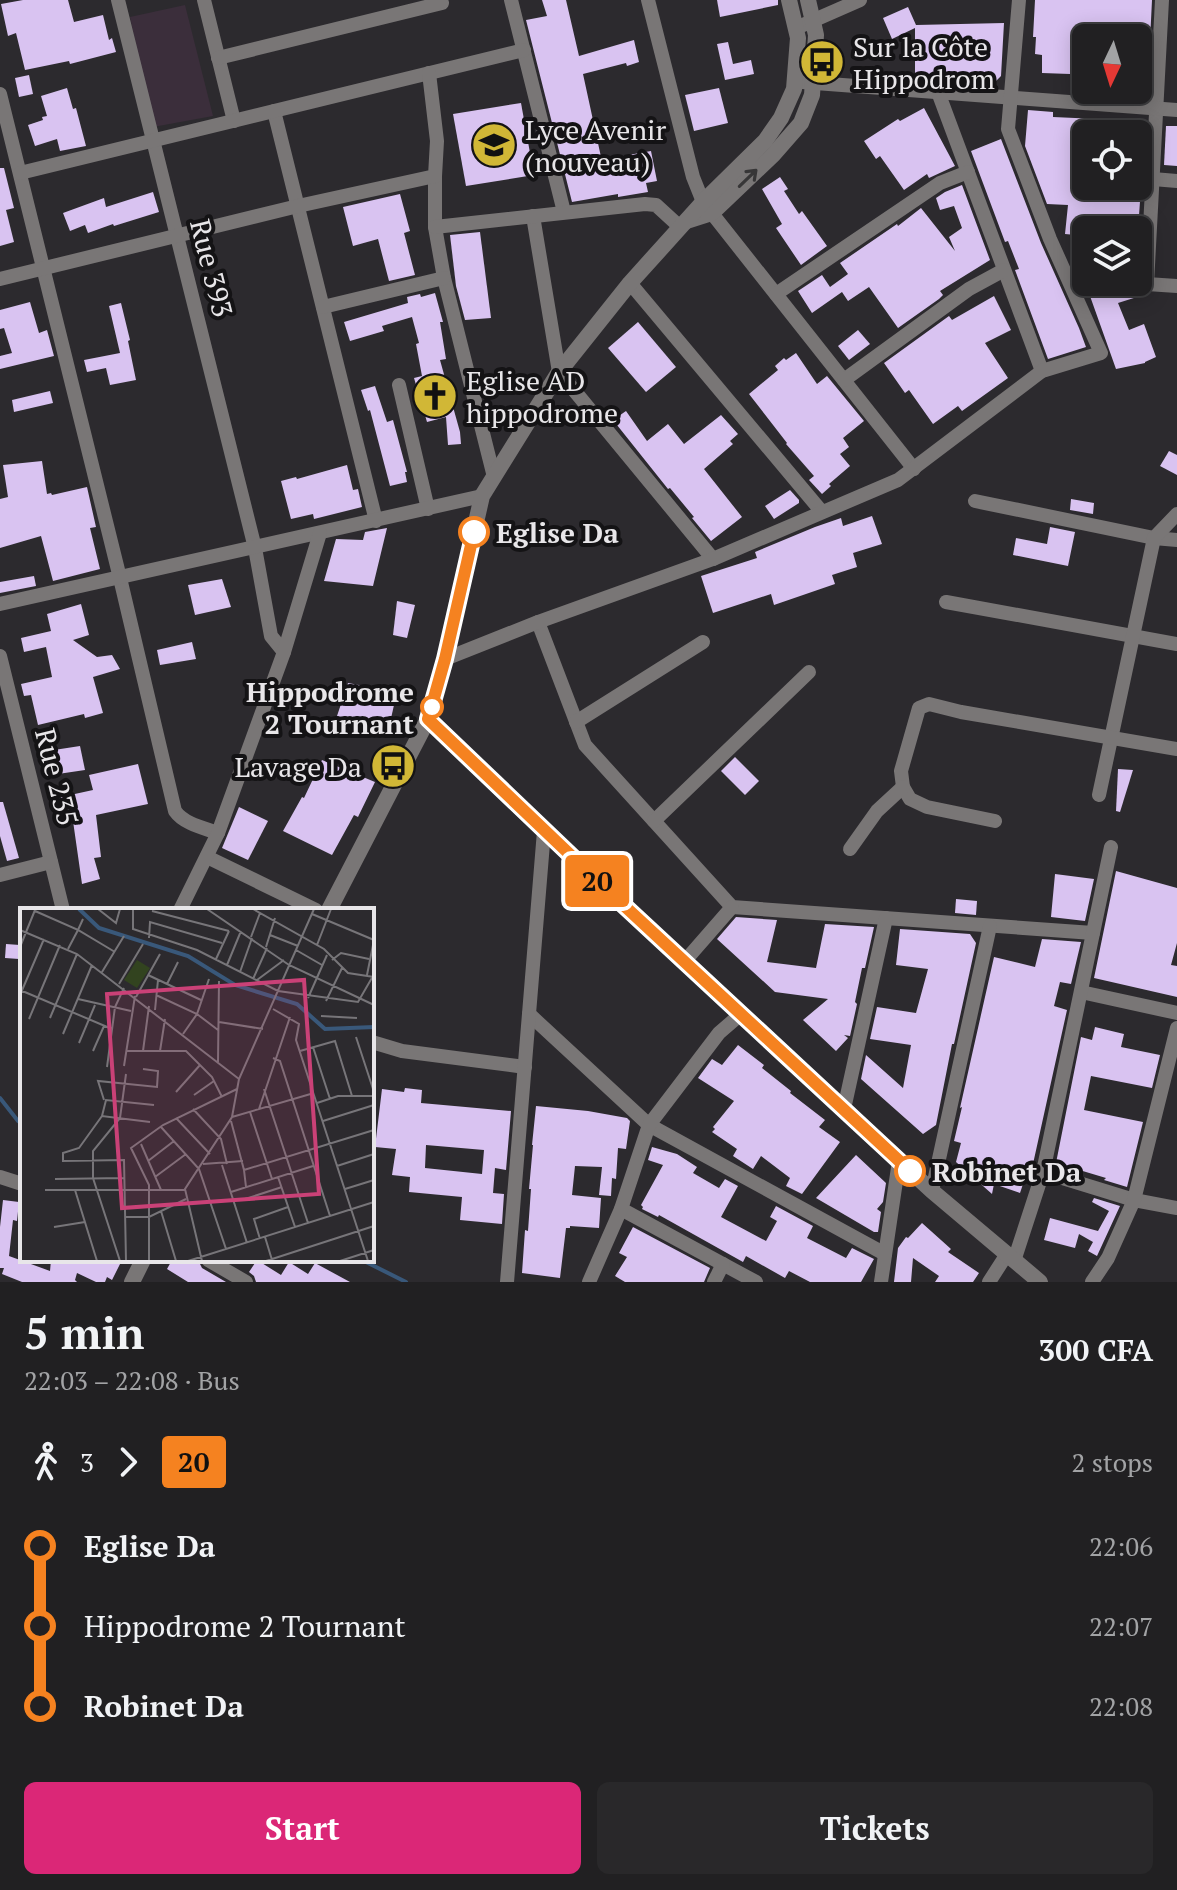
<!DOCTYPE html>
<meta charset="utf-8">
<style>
:root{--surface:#212022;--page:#29282a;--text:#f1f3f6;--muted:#a2a3a5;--line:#3e3e40;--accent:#db2777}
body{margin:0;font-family:"PT Serif",serif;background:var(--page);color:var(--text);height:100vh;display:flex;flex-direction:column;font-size:30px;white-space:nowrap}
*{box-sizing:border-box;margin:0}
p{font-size:26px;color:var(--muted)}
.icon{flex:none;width:44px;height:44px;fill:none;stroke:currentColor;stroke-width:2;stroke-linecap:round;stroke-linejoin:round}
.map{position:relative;height:1282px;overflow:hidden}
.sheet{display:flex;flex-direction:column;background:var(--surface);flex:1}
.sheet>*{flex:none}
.badge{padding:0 16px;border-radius:6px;font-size:28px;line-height:52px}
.needle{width:52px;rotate:184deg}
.controls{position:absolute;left:1072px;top:24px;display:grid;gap:16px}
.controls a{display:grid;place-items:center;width:80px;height:80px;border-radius:12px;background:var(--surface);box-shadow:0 4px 20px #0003,0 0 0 2px var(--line);font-size:40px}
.map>.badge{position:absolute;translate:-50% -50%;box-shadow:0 0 0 4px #fff}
.legs{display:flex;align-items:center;gap:12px;height:88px;padding:0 24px;font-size:26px}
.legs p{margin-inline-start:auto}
.head{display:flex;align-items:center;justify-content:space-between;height:136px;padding:0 24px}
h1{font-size:44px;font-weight:700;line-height:60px}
.button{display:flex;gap:16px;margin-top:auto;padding:16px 24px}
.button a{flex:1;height:92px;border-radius:12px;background:var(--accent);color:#fff;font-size:32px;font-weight:700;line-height:92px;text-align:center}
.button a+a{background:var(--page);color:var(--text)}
ul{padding:0 24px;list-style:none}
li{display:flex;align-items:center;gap:28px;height:80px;font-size:30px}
li i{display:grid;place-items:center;width:12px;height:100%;margin:0 10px;background:currentColor}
li i::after{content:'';width:20px;height:20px;margin:-10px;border:6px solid;border-radius:50%;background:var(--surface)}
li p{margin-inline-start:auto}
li:first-child i{background:linear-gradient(#0000 50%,currentColor 0)}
li:last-child i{background:linear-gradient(currentColor 50%,#0000 0)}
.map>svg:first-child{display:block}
.education{fill:#3b2e3b}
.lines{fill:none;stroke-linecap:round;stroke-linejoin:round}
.stream{stroke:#39587a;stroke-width:4}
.building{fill:#d9c3f1;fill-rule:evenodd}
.minor{stroke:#797676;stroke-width:14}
.tertiary{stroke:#797676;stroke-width:16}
.oneway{stroke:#373637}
.line-1-casing{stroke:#fff;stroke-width:18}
.line-1{stroke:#f58220;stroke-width:12}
.stop-1-dot{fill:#fff;stroke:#f58220;stroke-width:4}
.labels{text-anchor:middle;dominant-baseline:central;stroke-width:8;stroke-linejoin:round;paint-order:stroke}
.poi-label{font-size:28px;fill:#e8e6e9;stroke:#141315;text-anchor:start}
.street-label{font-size:28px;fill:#e8e6e9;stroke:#141315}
.stop-label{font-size:28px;font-weight:bold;fill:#e8e6e9;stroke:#141315;text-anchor:start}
.inset-river{fill:none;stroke:#39587a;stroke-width:4}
.inset-road{fill:none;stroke:#777579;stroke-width:2}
.view{fill:#ca4177;fill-opacity:0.15;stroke:#ca4177;stroke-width:4}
.inset-edge{fill:none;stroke:#e8e6e9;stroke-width:4}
</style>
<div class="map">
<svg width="1177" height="1282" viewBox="0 0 1177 1282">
<rect width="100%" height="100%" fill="#2c2a2e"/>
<path class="education" d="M185 5 213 116 153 127 130 17Z"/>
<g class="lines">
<g class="stream">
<path d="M0 1098 18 1121 22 1124"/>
<path d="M362 1260 406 1282"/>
</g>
</g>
<g class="building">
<path d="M23 0H68L74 22 103 15 109 40 112 38 116 52 70 64 69 61 25 70 16 33 8 36 1 4Z"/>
<path d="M542 0H566L579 56 634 40 639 62 627 66 626 63 583 74 601 157 605 156 606 159 651 151 657 181 646 183 648 192 618 197V194L572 202 526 20 547 16Z"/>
<path d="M717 0H778V5L720 17Z"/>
<path d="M1035 0H1152L1149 62 1138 61V38L1071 39 1070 74 1042 73V55L1035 54 1036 37H1033Z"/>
<path d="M908 7 916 25 1004 23 1001 76 992 85 915 80V28L892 39 883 18Z"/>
<path d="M728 42 733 64 751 60 754 74 725 80 717 44Z"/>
<path d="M29 75 33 94 19 97 15 78Z"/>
<path d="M67 88 73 109 76 108 86 146 60 151 57 139 35 146 28 125 43 120 42 117 47 116 41 96Z"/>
<path d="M719 88 728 123 694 131 685 95Z"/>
<path d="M521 103 534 175 466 186 453 114Z"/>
<path d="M924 108 955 166 929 178 927 174 904 190 880 156 876 159 864 141 898 119 900 121Z"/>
<path d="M1028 110 1053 112V117L1142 121V134H1086V186L1141 187 1138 230H1086V236L1065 234 1068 205 1047 204 1025 146Z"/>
<path d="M1166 126H1177V166L1164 165Z"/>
<path d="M1001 139 1041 243 1079 328 1086 347 1048 359 1015 270 1019 269 1008 241 1005 242 971 151Z"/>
<path d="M0 168H4L14 208 6 210 14 242 0 246Z"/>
<path d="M780 177 788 189 784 191 799 214 802 211 827 246 801 265 776 228 782 224 762 189Z"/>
<path d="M962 185 990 260 940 291 943 295 939 299 898 328 869 287 848 301 842 292 812 313 798 291 822 275 830 287 848 274 840 263 897 224 898 226 921 208 955 251 949 237 962 228 954 206 940 210 936 198 945 192Z"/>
<path d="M153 192 159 212 114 226 113 224 88 233 85 225 70 231 63 213 104 198 106 207Z"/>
<path d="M400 194 410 231 404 233 415 275 389 281 378 239 353 246 343 207Z"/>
<path d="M480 232 491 318 465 320 456 286 450 235Z"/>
<path d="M1085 282H1136L1137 297 1118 303 1129 330 1144 324 1156 357 1145 362V363L1116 369Z"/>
<path d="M435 293 443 322H440L446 359 440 360 460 432 461 444 448 445 446 417 427 422 414 378 422 376 416 344 419 343 412 317 382 326 384 331 350 341 344 322 408 303 407 297 420 294 421 297Z"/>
<path d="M994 296 1011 330 985 343 1008 378 962 411 958 406 933 424 909 390 905 393 884 363 949 316 952 320Z"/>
<path d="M30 302 39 333 47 330 54 356 0 369V356L12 353 4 328 0 329V310Z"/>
<path d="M121 303 130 340 128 341 136 380 110 385 106 368 87 372 84 360 120 353 109 306Z"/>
<path d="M638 322 676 367 646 392 608 348Z"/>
<path d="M858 330 870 344 849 360 838 346Z"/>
<path d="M796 353 817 384 827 376 864 421 843 438 849 447 840 454 850 466 829 484 831 486 822 494 809 480 814 476 786 444 787 443 749 394 778 370 775 366 784 358 786 360Z"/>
<path d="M375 386 387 422 393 420 407 472H405L407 482 390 486 370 410 368 411 361 390Z"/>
<path d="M50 391 53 403 14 412 12 400Z"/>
<path d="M626 411 647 441 668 424 684 444 721 415 738 434 730 441 733 444 704 469 742 517 711 541 692 518 694 517 670 488 668 489 613 420Z"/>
<path d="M1169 451 1177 455V475L1160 466Z"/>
<path d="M42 461 47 494 51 493 52 495 87 487 96 527 90 528 100 569 53 581 41 536 0 548V499L8 497 3 465Z"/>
<path d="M347 465 353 490 358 489 362 507 314 519 313 514 291 519 281 481 296 477 297 479Z"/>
<path d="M790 490 799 500V503L774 519 765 506Z"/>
<path d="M1071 499 1094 503 1093 514 1070 510Z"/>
<path d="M872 516 882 544 853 553 857 567 832 575 835 584 774 605 771 594 713 613 701 576 757 558 755 552 815 527 841 518 843 526Z"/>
<path d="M1050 527 1075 532 1068 566 1013 555 1016 538 1047 544Z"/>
<path d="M387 528 373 586 324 581 336 539 363 540 365 532Z"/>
<path d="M34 576 36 586 0 593V582Z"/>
<path d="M222 579 231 607 195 615 188 585Z"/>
<path d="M397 601 415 605 407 638 393 635Z"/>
<path d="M81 604 89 635 73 640 97 657 112 655 120 669 93 677 103 713 85 718 84 714 38 725 31 695 24 696 21 684 52 677 46 647 24 652 21 638 51 631 47 614Z"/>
<path d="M192 642 196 659 160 665 157 650Z"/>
<path d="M348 683 397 692 389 727 337 716Z"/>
<path d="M80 746 85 770 58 774 54 750Z"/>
<path d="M735 757 759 781 745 795 721 771Z"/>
<path d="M322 760 375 782 358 817 354 815 332 855 283 831 302 797 304 798Z"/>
<path d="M138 764 148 804 96 815 101 857 94 858 100 879 82 884 72 814 65 816 61 797 93 790 89 775Z"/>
<path d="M1118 769 1133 770 1120 812 1116 811Z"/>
<path d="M0 802H3L19 858 7 861 0 836Z"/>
<path d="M239 807 268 821 248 860 222 848Z"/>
<path d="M1116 871 1177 888V943L1171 965 1177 966V997L1094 978Z"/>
<path d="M1055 874 1094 879 1085 921 1051 917Z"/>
<path d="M956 899 977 901 976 915 955 913Z"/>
<path d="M736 917 777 920 767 962 816 968 825 924 874 927 865 968H862L855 1002 857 1004 850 1036 844 1035 848 1038 836 1051 803 1020 828 999 775 992 717 939Z"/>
<path d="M900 929 970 934 976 943 954 1044H952L936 1125 923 1134 861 1079 866 1055 903 1088 911 1045 870 1039 877 1007 916 1013 928 969 896 965Z"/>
<path d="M1042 939 1081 942 1071 984 1060 982 1054 1006 1067 1010 1029 1182 1024 1181 1020 1193 994 1184 992 1194 956 1162 961 1143 954 1141 962 1107 960 1108 994 957 1035 967Z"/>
<path d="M6 944 20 945 19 959 5 958Z"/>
<path d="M1095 1027 1124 1034 1121 1047 1160 1055 1152 1088 1091 1076 1084 1110 1143 1122 1127 1187 1104 1180 1106 1178 1056 1163 1081 1037 1092 1040Z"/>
<path d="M738 1045 764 1065 762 1068 791 1091 790 1093 825 1120 819 1127 840 1142 802 1194 786 1186 790 1178 761 1156 753 1169 733 1156 737 1149 712 1132 715 1129 713 1127 734 1101 698 1078 712 1059 722 1065Z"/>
<path d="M405 1088 422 1090 421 1103 511 1111 506 1170 495 1168 493 1193 504 1194 502 1224 460 1220 462 1197 409 1192 410 1177 392 1175 396 1149 375 1147 382 1089 404 1092ZM426 1145 484 1150 482 1174 425 1168Z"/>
<path d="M536 1106 588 1111 627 1118 630 1121 626 1149 618 1148 616 1179 612 1178 611 1196 599 1195 602 1167 575 1166 572 1195 601 1198 599 1228 570 1226V1228H566L560 1278 522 1273 525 1230 528 1231 531 1189H529L533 1145H532Z"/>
<path d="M652 1147 677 1154 697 1167 693 1173 719 1188 725 1179 738 1186 721 1217 766 1241 777 1221 770 1217 776 1206 813 1226 807 1238 846 1258 852 1248 874 1259 861 1282H810L789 1271 785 1278 746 1256 743 1262 659 1215 658 1217 642 1209 643 1207 641 1205 663 1165 648 1160Z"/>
<path d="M856 1155 886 1183 883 1202 877 1209 881 1212 878 1232H874L816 1198Z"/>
<path d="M1094 1198 1120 1206 1097 1256 1088 1251 1093 1242 1079 1234 1075 1248 1044 1240 1050 1218 1098 1231 1109 1211 1092 1202Z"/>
<path d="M3 1200 19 1202 17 1221 13 1220 9 1256 50 1271 51 1260H122L112 1280 107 1277 105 1282H96L77 1273 75 1280 77 1282H22L2 1274 4 1268H0V1227Z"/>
<path d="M922 1223 951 1249 948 1252 979 1273 973 1282H935L939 1276 913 1258 911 1282H894L898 1248 906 1237 908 1238Z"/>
<path d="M633 1227 710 1268 704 1282H625L615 1276 627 1257 619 1253Z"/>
<path d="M172 1260H198L202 1268 226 1282H188L167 1269Z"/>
<path d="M257 1260 281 1275 289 1262 308 1274 315 1263 350 1282H256L254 1276 249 1272Z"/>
</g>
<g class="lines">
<g class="minor">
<path d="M118 0 255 548 271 636 284 652"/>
<path d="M204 0 234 121"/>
<path d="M511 0 564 212"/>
<path d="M648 0 693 177 703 202 914 469"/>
<path d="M1162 0 1147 284 1177 286"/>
<path d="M803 25 860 0"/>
<path d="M218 58 442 3"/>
<path d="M802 82 1177 110"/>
<path d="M938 92 1042 371"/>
<path d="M0 94 120 578 175 811C184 824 204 828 218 833"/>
<path d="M274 111 376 521"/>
<path d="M20 173 524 50"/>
<path d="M435 176V227L444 278 494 477"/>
<path d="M1153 179 1177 181"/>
<path d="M533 216 559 372 713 559"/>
<path d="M435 227 645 204 656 205 680 227"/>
<path d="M0 279 298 206 435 176 437 141 429 73"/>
<path d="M630 283 822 512"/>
<path d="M776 294 940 183 968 172"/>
<path d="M323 307 444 278"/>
<path d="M844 380 969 289 1004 270"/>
<path d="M399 385 428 509"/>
<path d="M975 501 1154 538 1177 540"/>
<path d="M946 602 1177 644"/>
<path d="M0 604 482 496"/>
<path d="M538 622 585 745 732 907 1093 933"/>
<path d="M0 656 63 910"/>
<path d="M445 659 538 622 713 559 898 480 1042 371 1101 353 1050 239 1008 129 1019 0"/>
<path d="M576 722 703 642"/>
<path d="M1099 795 1154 538 1177 514"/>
<path d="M654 821 809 672"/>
<path d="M995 821 927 807 910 799 903 787 901 771 919 708 929 704 961 712 1177 749"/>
<path d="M850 849 877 811 903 787"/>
<path d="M207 857 316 910"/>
<path d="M0 875 51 862"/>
<path d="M180 910 218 833 284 652 320 533"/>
<path d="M684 962 732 907"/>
<path d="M1081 992 1177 1013"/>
<path d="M529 1014 649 1125 885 1254"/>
<path d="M372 1042 402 1051 525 1067"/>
<path d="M844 1109 886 918"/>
<path d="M1043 1172 1134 1200 1177 1208"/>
<path d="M0 1177 22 1184"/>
<path d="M932 1191 990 926"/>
<path d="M621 1209 756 1282"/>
<path d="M208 1260 246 1282"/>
<path d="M1014 1261 1043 1172 1111 847"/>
<path d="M507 1282 544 831"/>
<path d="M589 1282 621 1209 649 1125 719 1033 741 1014"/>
<path d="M714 1282 723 1264"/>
<path d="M881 1282 899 1161"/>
<path d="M989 1282 1007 1254"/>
<path d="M1092 1282 1108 1258 1134 1200 1177 1028"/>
</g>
<g class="tertiary">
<path d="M687 221 712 213 773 155 801 123 812 95 816 35 808 0"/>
<path d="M428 719 544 831 932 1191 1040 1282"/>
<path d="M329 910 428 719 445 659 482 496 559 372 630 283 703 202 765 141 781 118 794 89 798 38 789 0"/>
<path d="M132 1282 143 1260"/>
</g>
</g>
<defs><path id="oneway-shaft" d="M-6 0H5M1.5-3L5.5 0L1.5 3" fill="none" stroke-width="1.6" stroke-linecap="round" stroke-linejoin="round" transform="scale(2)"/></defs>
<use class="oneway" href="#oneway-shaft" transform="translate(748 178) rotate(-44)"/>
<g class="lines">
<g class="line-1-casing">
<path id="line-1" d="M474 532 445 659 428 719 604 887 910 1171"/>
</g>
<use href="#line-1" class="line-1"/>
</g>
<defs>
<g id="bus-disc" transform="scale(2.3)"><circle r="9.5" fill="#d1b736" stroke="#141315"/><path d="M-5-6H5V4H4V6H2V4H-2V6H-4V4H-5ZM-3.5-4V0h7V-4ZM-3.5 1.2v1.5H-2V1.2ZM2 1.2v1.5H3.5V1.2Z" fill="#111"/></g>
<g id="school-disc" transform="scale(2.3)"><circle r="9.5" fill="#d1b736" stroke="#141315"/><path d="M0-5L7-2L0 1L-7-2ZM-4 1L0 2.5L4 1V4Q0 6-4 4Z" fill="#111"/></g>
<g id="church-disc" transform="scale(2.3)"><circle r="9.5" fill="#d1b736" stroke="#141315"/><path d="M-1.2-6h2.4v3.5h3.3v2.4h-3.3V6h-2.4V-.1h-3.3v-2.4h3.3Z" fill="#111"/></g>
</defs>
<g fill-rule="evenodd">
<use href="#bus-disc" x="822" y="62"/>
<use href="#school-disc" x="494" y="145"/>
<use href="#church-disc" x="435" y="396"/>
<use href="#bus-disc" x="393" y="766"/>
</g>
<g class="stop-1-dot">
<circle cx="474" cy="532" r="14"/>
<circle cx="432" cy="707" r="10"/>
<circle cx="910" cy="1171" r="14"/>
</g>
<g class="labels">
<g class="poi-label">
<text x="853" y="46">Sur la Côte<tspan x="853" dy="32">Hippodrom</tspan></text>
<text x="525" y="129">Lyce Avenir<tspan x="525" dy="32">(nouveau)</tspan></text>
<text x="466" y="380">Eglise AD<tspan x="466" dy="32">hippodrome</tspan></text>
<text x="362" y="766" text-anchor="end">Lavage Da</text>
</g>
<g class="street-label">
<text transform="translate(212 268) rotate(76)">Rue 393</text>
<text transform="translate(57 777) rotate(76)">Rue 235</text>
</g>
<g class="stop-label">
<text x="496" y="532">Eglise Da</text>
<text x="414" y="691" text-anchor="end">Hippodrome<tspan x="414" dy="32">2 Tournant</tspan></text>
<text x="932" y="1171">Robinet Da</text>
</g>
</g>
<g transform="translate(20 908)">
<rect width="354" height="354" fill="#2c2a2e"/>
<path d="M117 52 130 60 117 80 104 72Z" fill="#32431f"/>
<path class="inset-river" d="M59 1 79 20 168 48 215 77 277 96 305 121 354 119"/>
<path class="inset-road" d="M78 1 96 15 100 1M113 1V21L177 42 258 83 338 94 353 68M187 1 269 57 354 97M233 1 304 41 328 65 354 69M15 3 58 22 63 11M132 3 209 23M292 6 354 32M0 22 57 46 219 171M250 27 278 38M231 29 240 5M129 30 130 14 202 35M297 37 311 1M0 39 15 2M246 39 255 10M48 41 58 22 95 44M276 42 302 57M196 51 209 23M312 52 321 45 349 51M207 57 221 23M82 64 104 28M220 64 232 30M128 67 181 92M347 67 354 32M233 71 247 40M237 72 264 52M99 76 123 36M147 76 158 54M0 82 92 121M0 87 24 31M136 87 177 106 198 122M116 89 140 46M288 90 307 47M58 91 111 103M306 93 322 60M253 101 279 116 276 132 348 353M135 102 138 72M301 108 337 110M30 110 57 46M9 111 40 37M199 114 243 121M43 126 72 57M163 126 177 106 189 71M336 129 354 184M59 135 75 97M293 139 310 191M73 143 84 118M106 143H166L192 169 202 189M123 143 129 98M140 143 145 111M280 143 315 133 332 188M253 150 260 153 310 308M198 154 199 73M104 158 115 88M87 159 95 99 104 80M244 181 288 315M156 184 180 157M174 187 194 173M84 192 78 173 137 179 138 163 123 161M297 195 318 188H354M173 201 201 231 207 256M239 201 270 109M230 204 252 271M82 208 86 192 134 197M212 209 294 185M156 210 190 246M211 213 224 262M303 213 354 197M141 219 179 261 206 341M121 236 141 282M128 253 154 233M183 256 223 253M202 257 227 335M317 258 354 246M135 269 166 246M258 269 275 319M35 271 104 270M226 279 224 262 354 222M325 281 354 272M25 282H165M55 282 77 353M211 284 293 258M225 291 262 279M141 303 156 353M105 309H129L166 291M34 319 65 314M245 329 252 352M240 331 234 311 268 299M100 353 73 270V243L100 210 106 166M106 353 104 252 43 253V245L59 240 82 208 130 214M129 353V277L111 240 143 217 217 181M168 353 354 294M182 353 165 281 212 209 219 171 294 1M246 353 354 318M320 353 354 342"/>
<path class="view" d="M284 72 299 286 102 300 87 86Z"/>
<rect width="354" height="354" class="inset-edge"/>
</g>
</svg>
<div class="controls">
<a><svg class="needle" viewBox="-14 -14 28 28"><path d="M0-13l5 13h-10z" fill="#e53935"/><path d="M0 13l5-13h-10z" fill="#a2a3a5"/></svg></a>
<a><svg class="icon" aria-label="locate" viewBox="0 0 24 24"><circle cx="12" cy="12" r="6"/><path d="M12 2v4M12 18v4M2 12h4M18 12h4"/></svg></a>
<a><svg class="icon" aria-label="layers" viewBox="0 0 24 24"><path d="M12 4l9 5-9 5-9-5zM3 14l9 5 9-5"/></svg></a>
</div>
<b class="badge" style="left:597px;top:881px;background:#f58220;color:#111">20</b>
</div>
<section class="sheet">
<div class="head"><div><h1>5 min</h1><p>22:03 – 22:08 · Bus</p></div><b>300 CFA</b></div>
<div class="legs"><svg class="icon" aria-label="walk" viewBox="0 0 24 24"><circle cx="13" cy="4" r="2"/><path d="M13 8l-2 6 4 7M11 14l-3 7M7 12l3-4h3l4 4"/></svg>3<svg class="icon" aria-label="forward" viewBox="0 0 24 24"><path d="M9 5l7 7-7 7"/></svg><b class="badge" style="background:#f58220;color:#111">20</b><p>2 stops</p></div>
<ul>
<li><i style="color:#f58220"></i><b>Eglise Da</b><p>22:06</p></li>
<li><i style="color:#f58220"></i><span>Hippodrome 2 Tournant</span><p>22:07</p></li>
<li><i style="color:#f58220"></i><b>Robinet Da</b><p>22:08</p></li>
</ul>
<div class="button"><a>Start</a><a>Tickets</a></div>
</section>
